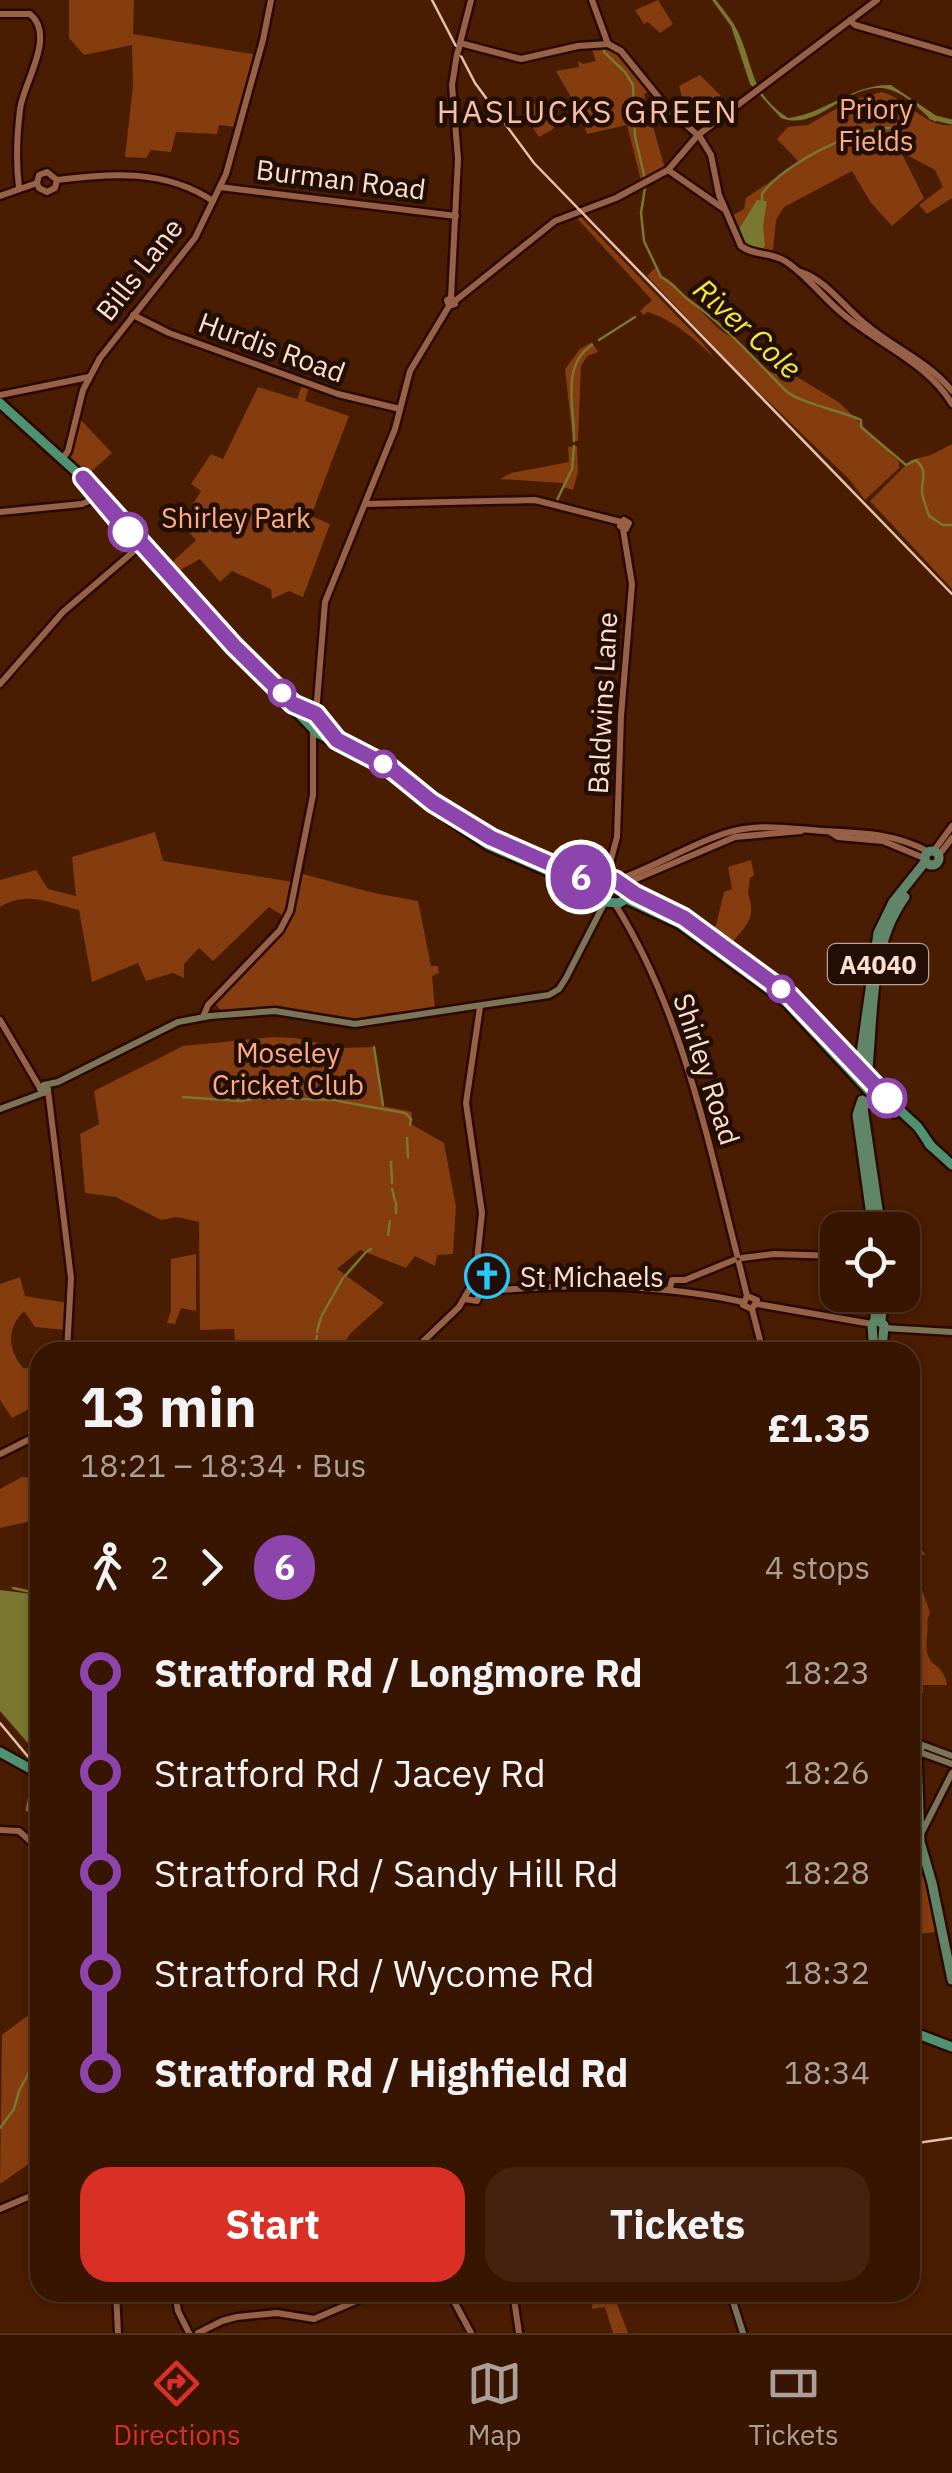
<!DOCTYPE html>
<meta charset="utf-8">
<style>
:root{--surface:#381501;--page:#432210;--text:#f1f3f6;--muted:#ab9f99;--line:#523423;--accent:#d93025}
body{margin:0;font-family:"IBM Plex Sans",sans-serif;background:var(--page);color:var(--text);height:100vh;display:flex;flex-direction:column;font-size:38px;white-space:nowrap}
*{box-sizing:border-box;margin:0}
p{font-size:32px;color:var(--muted)}
.icon{flex:none;width:55px;height:55px;fill:none;stroke:currentColor;stroke-width:2;stroke-linecap:round;stroke-linejoin:round}
.map{position:relative;flex:1;overflow:hidden}
.drawer{position:absolute;left:30px;top:1342px;width:890px;height:960px;display:flex;flex-direction:column;background:var(--surface);border-radius:30px;box-shadow:0 2px 8px #0004,0 0 0 2px var(--line)}
.drawer>*{flex:none}
.badge{padding:0 20px;border-radius:32px;font-size:35px;line-height:65px}
.fabs{position:absolute;left:820px;top:1212px;display:grid;gap:20px}
.fabs a{display:grid;place-items:center;width:100px;height:100px;border-radius:20px;background:var(--surface);box-shadow:0 2px 8px #0004,0 0 0 2px var(--line);font-size:50px}
.map>.badge{position:absolute;translate:-50% -50%;box-shadow:0 0 0 5px #fff}
.legs{display:flex;align-items:center;gap:15px;height:110px;padding:0 50px;font-size:32px}
.legs p{margin-inline-start:auto}
.overview{display:flex;align-items:center;justify-content:space-between;height:170px;padding:0 50px}
h1{font-size:55px;font-weight:800;line-height:75px}
.cta{display:flex;gap:20px;margin-top:auto;padding:20px 50px}
.cta a{flex:1;height:115px;border-radius:30px;background:var(--accent);color:#fff;font-size:40px;font-weight:800;line-height:115px;text-align:center}
.cta a+a{background:var(--page);color:var(--text)}
ul{padding:0 50px;list-style:none}
li{display:flex;align-items:center;gap:35px;height:100px;font-size:38px}
li i{display:grid;place-items:center;width:15px;height:100%;margin:0 12px;background:currentColor}
li i::after{content:'';width:25px;height:25px;margin:-12px;border:8px solid;border-radius:50%;background:var(--surface)}
li p{margin-inline-start:auto}
li:first-child i{background:linear-gradient(#0000 50%,currentColor 0)}
li:last-child i{background:linear-gradient(currentColor 50%,#0000 0)}
.dock{display:flex;justify-content:space-around;align-items:center;height:140px;border-top:2px solid var(--line);background:var(--surface);font-size:28px;color:var(--muted)}
.dock a{display:grid;justify-items:center;gap:5px}
.dock .selected{color:var(--accent)}
.map>svg:first-child{display:block}
.green{fill:#853c0f}
.water{fill:#7a7731}
.lines{fill:none;stroke-linecap:round;stroke-linejoin:round}
.stream{stroke:#7a7731;stroke-width:2.5}
.canal{stroke:#7a7731;stroke-width:5}
.tertiary-casing{stroke:#2a0800;stroke-width:11}
.secondary-casing{stroke:#2a0800;stroke-width:11}
.primary-casing{stroke:#2a0800;stroke-width:14}
.trunk-casing{stroke:#2a0800;stroke-width:14}
.tertiary{stroke:#966146;stroke-width:6}
.secondary{stroke:#7b7456;stroke-width:6}
.primary{stroke:#618667;stroke-width:9}
.trunk{stroke:#4f9272;stroke-width:9}
.rail{stroke:#e3c1b1;stroke-width:2.5}
.tertiary-bridge-casing{stroke:#2a0800;stroke-width:11;stroke-linecap:butt}
.tertiary-bridge{stroke:#966146;stroke-width:6}
.line-1-casing{stroke:#fff;stroke-width:22}
.line-1{stroke:#8e44ad;stroke-width:15}
.stop-1-dot{fill:#fff;stroke:#8e44ad;stroke-width:5}
.labels{text-anchor:middle;dominant-baseline:central;stroke-width:9;stroke-linejoin:round;paint-order:stroke}
.shield{fill:#220e04;stroke:#bba092;stroke-width:2.5}
.shield-label{font-size:25px;font-weight:bold;fill:#fddecf}
.park-label{font-size:28px;fill:#fcab82;stroke:#220e04}
.street-label{font-size:28px;fill:#fddecf;stroke:#220e04}
.poi-label{font-size:28px;fill:#fddecf;stroke:#220e04;text-anchor:start}
.water-label{font-size:30px;font-style:italic;fill:#f1ea34;stroke:#220e04}
.quarter-label{font-size:32px;letter-spacing:2.5px;fill:#fabea1;stroke:#220e04}
</style>
<div class="map">
<svg width="952" height="2333" viewBox="0 0 952 2333">
<rect width="100%" height="100%" fill="#4a1c01"/>
<g class="green">
<path d="M69 0H134L133 34 258 55 236 127 219 125 217 134 176 132 171 152 151 150 146 158 125 157 133 86 132 45 84 55 69 38Z"/>
<path d="M658 0 673 24 660 33 648 22 644 24 635 10Z"/>
<path d="M607 46 618 51 651 88 644 95 665 169 641 181 627 125 587 134 580 113 556 71 579 67 578 61 583 64 596 61 591 47Z"/>
<path d="M700 75 723 98 686 112 679 86Z"/>
<path d="M881 92C908 98 924 128 952 125V198L927 214 919 205 943 187 935 170 901 152 924 198 892 226 871 203 852 171 784 207 776 220 773 249 768 253 750 251 742 242 731 216 744 209 746 198 799 162 777 139 788 127 808 125 850 101Z"/>
<path d="M542 98 556 122 553 129 539 137 523 112Z"/>
<path d="M578 214 701 341 715 359C695 339 675 321 648 312L643 315 640 311 652 300 574 215Z"/>
<path d="M655 268 661 278 672 283 720 330 739 342 759 365 772 373 794 375 840 403 899 462V468L865 500 849 479 745 379 647 276Z"/>
<path d="M592 342 598 352 587 356 581 366 578 441H573L565 369 580 349Z"/>
<path d="M302 385 309 387 305 401 349 416 311 516 330 524 303 597 289 591 272 599 271 589 232 571 220 582 200 559 173 574 167 567 196 540 181 524 201 491 191 484 211 454 223 459 258 387 297 399Z"/>
<path d="M80 419 112 453 86 476 70 460Z"/>
<path d="M952 444V589L870 501 911 460 931 455Z"/>
<path d="M577 446 578 472 573 490 563 487V483L500 479 511 473 569 462 568 447Z"/>
<path d="M155 832 163 861 293 882 291 904 285 917 269 907 213 961 199 948 184 964V978L173 973 146 981 138 963 92 982 79 910C50 904 29 890 0 907V880L36 870 48 889 76 896 72 857Z"/>
<path d="M751 860 754 875 750 878 748 894C758 920 743 928 729 947L711 933 716 925 724 892 732 889 728 867Z"/>
<path d="M299 873 374 893 418 901 431 966H438L439 973 432 976 435 1010 389 1013 344 1021 275 1008 221 1011 214 1002 284 930 295 904Z"/>
<path d="M273 1037 296 1038 340 1048 374 1047 383 1106 412 1112 411 1124 444 1143 456 1207 453 1254 437 1255 435 1266 415 1256 406 1268 360 1250 337 1269 384 1303 351 1333 338 1352H236L234 1329 200 1330 199 1222 177 1217 161 1220 116 1197 85 1193 80 1134 99 1124 94 1091 183 1046Z"/>
<path d="M196 1254V1311L181 1308 175 1324 167 1323 171 1310V1259Z"/>
<path d="M20 1277 25 1296 67 1303 65 1330 35 1327 24 1311C7 1328 7 1348 23 1368L40 1369V1403L12 1418 0 1400V1284Z"/>
<path d="M22 1477 40 1478V1519L0 1528V1489Z"/>
<path d="M918 1543 925 1555H922L918 1577 930 1613C925 1623 929 1626 927 1636 923 1672 943 1658 947 1685H923V1693H910V1562Z"/>
<path d="M914 1854 919 1855 936 1932 910 1935V1856Z"/>
<path d="M40 1998V2156L0 2184 2 2035 30 2014Z"/>
<path d="M593 2293H613L628 2333H613L605 2307 592 2309Z"/>
</g>
<g class="water">
<path d="M712 0H716C724 11 734 22 739 34 755 71 750 92 788 118 825 114 852 84 891 85L938 117 935 122C921 112 908 95 891 90 850 77 820 133 781 118L750 84 731 26Z"/>
<path d="M757 200 767 201 763 226 765 245 761 251 749 250 739 229Z"/>
<path d="M0 1590 40 1595V1757L0 1711Z"/>
</g>
<g class="lines">
<g class="stream">
<path d="M588 0 594 15"/>
<path d="M601 32 604 52 625 72 633 85 635 136 645 179"/>
<path d="M645 188 641 213 644 241 661 277C674 283 679 293 690 301 726 326 755 360 785 390 798 403 842 411 861 420V427L906 465 916 460C928 472 922 477 922 491 922 498 927 509 929 516L943 525H952"/>
<path d="M762 200V194C783 164 859 125 896 128"/>
<path d="M599 340 635 317"/>
<path d="M574 441C575 409 560 366 592 345"/>
<path d="M557 500 572 469 574 446"/>
<path d="M374 1047 383 1105"/>
<path d="M183 1097 241 1101 259 1098 336 1100"/>
<path d="M338 1101 405 1113 411 1119 410 1125"/>
<path d="M407 1138 408 1157"/>
<path d="M391 1162 392 1183"/>
<path d="M392 1189 395 1201"/>
<path d="M396 1203V1213"/>
<path d="M388 1235 390 1221"/>
<path d="M368 1251 371 1249"/>
<path d="M345 1276 366 1252"/>
<path d="M335 1292 343 1278"/>
<path d="M322 1315 334 1294"/>
<path d="M317 1332 321 1317"/>
<path d="M314 1352 317 1336"/>
<path d="M13 1588 40 1594"/>
<path d="M35 1778 40 1786"/>
<path d="M27 1810 33 1776"/>
<path d="M0 2128 14 2109 19 2091 40 2052"/>
</g>
<path class="canal" d="M931 117 952 122"/>
<g class="tertiary-casing">
<g id="tertiary">
<path d="M592 0 608 44"/>
<path d="M0 14H30C57 36 22 85 20 110 17 134 16 164 19 188"/>
<path d="M850 20 855 25 952 53"/>
<path d="M460 43 521 59 578 46 608 44"/>
<path d="M608 44 621 51 669 110 700 137 711 155 719 195 741 246C754 256 771 252 785 261 807 275 823 298 843 314 878 344 928 363 952 404"/>
<path d="M459 47 471 0"/>
<path d="M668 170 724 209"/>
<path d="M57 180 55 188 47 192 39 188 37 183 39 175 47 172 57 180C111 173 165 169 213 201"/>
<path d="M220 187 456 216"/>
<path d="M0 196 37 183"/>
<path d="M801 272C828 281 846 310 869 327 896 349 930 363 952 391"/>
<path d="M451 298 458 159 452 85 457 54"/>
<path d="M455 301 555 221 616 198 668 170 698 135 877 0"/>
<path d="M133 315 169 333 338 394 400 409"/>
<path d="M0 395 89 377"/>
<path d="M63 458 68 451 83 390 100 358 195 238 226 174 263 40 271 0"/>
<path d="M365 504 535 500 621 522"/>
<path d="M0 512 82 504 98 497"/>
<path d="M624 520 629 523 626 529 620 526Z"/>
<path d="M0 684 63 612 140 546"/>
<path d="M316 714 325 602 395 429 410 371 449 306 447 300 452 298 455 304 449 306"/>
<path d="M830 832 838 837 883 841 924 858"/>
<path d="M933 852 952 826"/>
<path d="M939 855 952 838"/>
<path d="M606 878 617 837 621 716 632 584 623 529"/>
<path d="M617 880C653 868 687 846 723 834 757 822 789 829 824 831 861 833 895 833 929 852"/>
<path d="M626 888 629 882 735 837 801 831"/>
<path d="M615 904C681 1009 707 1136 737 1255"/>
<path d="M203 1017 208 1005 280 930 290 911 313 795V730"/>
<path d="M0 1020 40 1088"/>
<path d="M48 1090 71 1278 67 1352"/>
<path d="M742 1258 774 1254 838 1256"/>
<path d="M739 1263 747 1296 743 1305 752 1309 757 1300 747 1296"/>
<path d="M670 1288 672 1280H685L734 1260"/>
<path d="M480 1292C569 1283 656 1283 743 1302"/>
<path d="M465 1299 477 1301 480 1292"/>
<path d="M757 1304 872 1324"/>
<path d="M752 1309 763 1352"/>
<path d="M412 1352 459 1307 475 1279 482 1213 466 1103 480 1007"/>
<path d="M0 1454 40 1434"/>
<path d="M0 1830 19 1831 40 1850"/>
<path d="M0 2209 40 2192"/>
<path d="M116 2292 118 2333"/>
<path d="M175 2292 178 2311 189 2333"/>
<path d="M449 2292 471 2333"/>
<path d="M513 2292 519 2333"/>
<path d="M198 2333 222 2321 237 2317 277 2313 314 2319 377 2292"/>
</g>
</g>
<g class="secondary-casing">
<g id="secondary">
<path d="M44 1085 58 1082 178 1022 210 1016 275 1011 355 1024 549 995 559 989 566 978 605 902"/>
<path d="M44 1085 48 1089 44 1093 40 1089Z"/>
<path d="M0 1109 43 1093"/>
<path d="M884 1328 952 1332"/>
<path d="M920 1744 952 1756"/>
<path d="M919 1752 952 1764"/>
<path d="M921 1834 952 1773"/>
<path d="M730 2292 743 2333"/>
</g>
</g>
<g class="primary-casing">
<g id="primary">
<circle cx="932" cy="858" r="7"/>
<path d="M858 1075 878 933 893 902 925 862"/>
<path d="M867 1078C874 1019 868 947 905 897"/>
<path d="M876 1092 863 1108 881 1230"/>
<path d="M862 1100 857 1115 873 1230"/>
<path d="M875 1319V1295"/>
<path d="M881 1320 884 1295"/>
<path d="M874 1352 872 1325 876 1319 884 1325 882 1352"/>
<path d="M910 1715 913 1736"/>
<path d="M910 1735 920 1748 917 1753 910 1751"/>
<path d="M917 1753 920 1842 932 1883 952 1980"/>
<path d="M910 1767 913 1839 916 1849 923 1854"/>
</g>
</g>
<g class="trunk-casing">
<g id="trunk">
<path d="M0 403 93 487 250 662 293 703 316 714 337 739 389 767 433 803 491 839 578 876 596 881 603 878 615 880 635 895 696 926 790 996 878 1090 918 1127 931 1146"/>
<path d="M292 707 316 732 337 744"/>
<path d="M449 819 488 845 592 890 605 902 619 903 626 899"/>
<path d="M626 899 680 924 785 1001 870 1092 895 1113"/>
<path d="M929 1144 952 1165"/>
<path d="M0 1752 38 1773"/>
<path d="M910 2031 952 2047"/>
</g>
</g>
<use href="#tertiary" class="tertiary"/>
<use href="#secondary" class="secondary"/>
<use href="#primary" class="primary"/>
<use href="#trunk" class="trunk"/>
<g class="rail">
<path d="M432 0 475 83 534 163 952 594"/>
<path d="M0 1723 40 1771"/>
<path d="M910 2144 952 2138"/>
</g>
<g class="tertiary-bridge-casing">
<path id="tertiary-bridge" d="M457 54 459 48"/>
</g>
<use href="#tertiary-bridge" class="tertiary-bridge"/>
</g>
<g class="lines">
<g class="line-1-casing">
<path id="line-1" d="M128 532 83 478 234 646 293 704 316 714 337 740 389 767 432 802 491 838 578 876 596 881 604 878 615 880 635 894 684 918 790 996 887 1098"/>
</g>
<use href="#line-1" class="line-1"/>
</g>
<defs>
<g id="church-ring" transform="scale(2.25)"><circle r="9.5" fill="#220e04" stroke="#26c9fe" stroke-width="1.5"/><path d="M-1.2-6h2.4v3.5h3.3v2.4h-3.3V6h-2.4V-.1h-3.3v-2.4h3.3Z" fill="#26c9fe"/></g>
</defs>
<g fill-rule="evenodd">
<use href="#church-ring" x="487" y="1276"/>
</g>
<g class="stop-1-dot">
<circle cx="128" cy="532" r="18"/>
<circle cx="282" cy="693" r="12"/>
<circle cx="383" cy="764" r="12"/>
<circle cx="781" cy="989" r="12"/>
<circle cx="887" cy="1098" r="18"/>
</g>
<g class="labels">
<rect class="shield" x="828" y="944" width="100" height="40" rx="8"/>
<g class="shield-label">
<text x="878" y="964">A4040</text>
</g>
<g class="park-label">
<text x="876" y="108">Priory<tspan x="876" dy="32">Fields</tspan></text>
<text x="236" y="517">Shirley Park</text>
<text x="288" y="1052">Moseley<tspan x="288" dy="32">Cricket Club</tspan></text>
</g>
<g class="street-label">
<text transform="translate(341 179) rotate(7)">Burman Road</text>
<text transform="translate(139 269) rotate(-52)">Bills Lane</text>
<text transform="translate(272 347) rotate(20)">Hurdis Road</text>
<text transform="translate(602 703) rotate(-87)">Baldwins Lane</text>
<text transform="translate(707 1069) rotate(72)">Shirley Road</text>
</g>
<g class="poi-label">
<text x="520" y="1276">St Michaels</text>
</g>
<g class="water-label">
<text transform="translate(748 328) rotate(42)">River Cole</text>
</g>
<g class="quarter-label">
<text x="588" y="111">HASLUCKS GREEN</text>
</g>
</g>
</svg>
<div class="fabs">
<a><svg class="icon" aria-label="locate" viewBox="0 0 24 24"><circle cx="12" cy="12" r="6"/><path d="M12 2v4M12 18v4M2 12h4M18 12h4"/></svg></a>
</div>
<b class="badge" style="left:581px;top:877px;background:#8e44ad;color:#fff">6</b>
<section class="drawer">
<div class="overview"><div><h1>13 min</h1><p>18:21 – 18:34 · Bus</p></div><b>£1.35</b></div>
<div class="legs"><svg class="icon" aria-label="walk" viewBox="0 0 24 24"><circle cx="13" cy="4" r="2"/><path d="M13 8l-2 6 4 7M11 14l-3 7M7 12l3-4h3l4 4"/></svg>2<svg class="icon" aria-label="forward" viewBox="0 0 24 24"><path d="M9 5l7 7-7 7"/></svg><b class="badge" style="background:#8e44ad;color:#fff">6</b><p>4 stops</p></div>
<ul>
<li><i style="color:#8e44ad"></i><b>Stratford Rd / Longmore Rd</b><p>18:23</p></li>
<li><i style="color:#8e44ad"></i><span>Stratford Rd / Jacey Rd</span><p>18:26</p></li>
<li><i style="color:#8e44ad"></i><span>Stratford Rd / Sandy Hill Rd</span><p>18:28</p></li>
<li><i style="color:#8e44ad"></i><span>Stratford Rd / Wycome Rd</span><p>18:32</p></li>
<li><i style="color:#8e44ad"></i><b>Stratford Rd / Highfield Rd</b><p>18:34</p></li>
</ul>
<div class="cta"><a>Start</a><a>Tickets</a></div>
</section>
</div>
<nav class="dock">
<a class="selected"><svg class="icon" aria-label="directions" viewBox="0 0 24 24"><path d="M12 3l9 9-9 9-9-9zM9 14v-3h6M13 9l2 2-2 2"/></svg>Directions</a>
<a><svg class="icon" aria-label="map" viewBox="0 0 24 24"><path d="M3 6l6-2 6 2 6-2v14l-6 2-6-2-6 2zM9 4v14M15 6v14"/></svg>Map</a>
<a><svg class="icon" aria-label="tickets" viewBox="0 0 24 24"><path d="M3 7h18v10H3zM15 7v10"/></svg>Tickets</a>
</nav>
